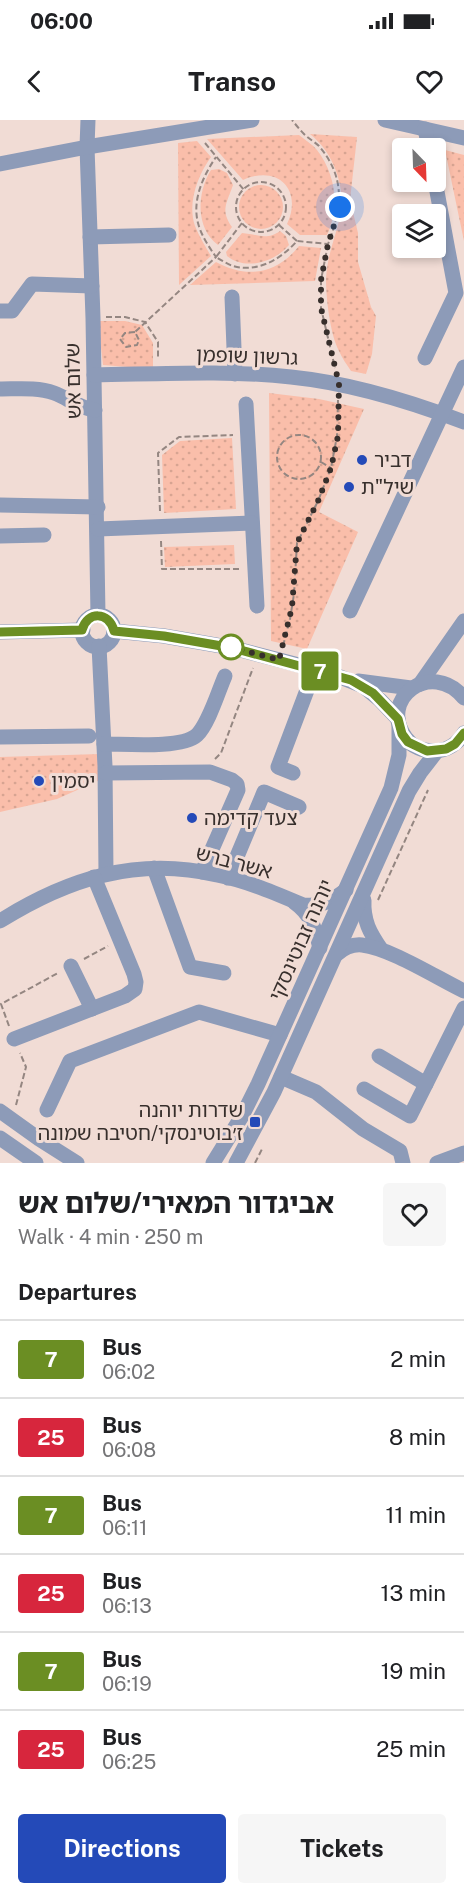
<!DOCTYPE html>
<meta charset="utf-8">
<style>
:root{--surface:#fff;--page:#f6f6f6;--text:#202124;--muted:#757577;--line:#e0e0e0;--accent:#244ab8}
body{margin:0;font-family:"Public Sans","Noto Sans Hebrew",sans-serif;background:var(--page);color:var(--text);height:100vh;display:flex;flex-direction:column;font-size:22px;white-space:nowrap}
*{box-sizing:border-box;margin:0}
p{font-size:20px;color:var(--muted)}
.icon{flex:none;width:33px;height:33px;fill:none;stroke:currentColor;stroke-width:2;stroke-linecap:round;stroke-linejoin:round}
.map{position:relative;height:1043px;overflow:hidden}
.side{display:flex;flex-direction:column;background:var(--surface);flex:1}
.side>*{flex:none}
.badge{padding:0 12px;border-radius:4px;font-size:21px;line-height:39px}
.needle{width:39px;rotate:157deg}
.buttons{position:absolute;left:392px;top:18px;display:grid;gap:12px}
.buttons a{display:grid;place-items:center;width:54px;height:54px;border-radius:6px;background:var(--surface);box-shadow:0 3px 9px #0003;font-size:30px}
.you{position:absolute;width:30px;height:30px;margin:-15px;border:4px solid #fff;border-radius:50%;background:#1a73e8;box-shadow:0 0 0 9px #1a73e833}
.map>.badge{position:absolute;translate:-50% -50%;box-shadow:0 0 0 3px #fff}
h2{padding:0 18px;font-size:22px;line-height:54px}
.round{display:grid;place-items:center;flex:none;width:63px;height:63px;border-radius:6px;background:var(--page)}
.headline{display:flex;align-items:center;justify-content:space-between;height:102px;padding:0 18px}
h1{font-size:28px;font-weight:700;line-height:45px}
.action{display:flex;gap:12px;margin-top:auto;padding:12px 18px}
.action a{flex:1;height:69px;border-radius:6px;background:var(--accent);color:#fff;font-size:24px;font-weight:700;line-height:69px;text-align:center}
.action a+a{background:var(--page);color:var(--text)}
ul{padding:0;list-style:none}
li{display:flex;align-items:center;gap:18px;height:78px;padding:0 18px;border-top:2px solid var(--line)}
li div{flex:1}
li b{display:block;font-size:22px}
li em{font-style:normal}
li .badge{min-width:66px;font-weight:700;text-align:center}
.status{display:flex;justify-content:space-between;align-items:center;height:42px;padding:0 30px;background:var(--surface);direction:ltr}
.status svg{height:16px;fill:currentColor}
header{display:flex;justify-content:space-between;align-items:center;height:78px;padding:0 18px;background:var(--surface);font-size:27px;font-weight:700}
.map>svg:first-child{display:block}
.grass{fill:url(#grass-dots)}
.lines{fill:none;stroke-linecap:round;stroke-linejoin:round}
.path{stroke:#948681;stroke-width:2;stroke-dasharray:6 3;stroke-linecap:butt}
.minor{stroke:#8d9bb8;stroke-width:15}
.line-casing{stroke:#fff;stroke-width:14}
.line{stroke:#6b8e23;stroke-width:9}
.walk{stroke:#372f2c;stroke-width:6;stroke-dasharray:0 10.8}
.poi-dot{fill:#244ab8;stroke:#f1dcd5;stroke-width:2}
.stop-dot{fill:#fff;stroke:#6b8e23;stroke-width:3}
.labels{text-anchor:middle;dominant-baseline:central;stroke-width:6;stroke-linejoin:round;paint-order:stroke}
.street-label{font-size:20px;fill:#372f2c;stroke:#f1dcd5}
.poi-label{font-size:20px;fill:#372f2c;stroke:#f1dcd5;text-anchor:start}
</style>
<div class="status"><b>06:00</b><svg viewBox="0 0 49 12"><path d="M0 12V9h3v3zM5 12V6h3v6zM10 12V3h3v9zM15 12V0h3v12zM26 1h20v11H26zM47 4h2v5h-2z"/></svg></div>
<header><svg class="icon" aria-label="back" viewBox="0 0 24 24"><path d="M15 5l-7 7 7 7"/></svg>Transo<svg class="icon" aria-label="heart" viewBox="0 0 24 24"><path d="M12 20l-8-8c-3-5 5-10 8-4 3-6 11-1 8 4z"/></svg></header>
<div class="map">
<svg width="464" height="1043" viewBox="0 0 464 1043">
<defs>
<pattern id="grass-dots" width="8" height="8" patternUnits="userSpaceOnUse" patternTransform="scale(1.5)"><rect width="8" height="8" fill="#fabeaa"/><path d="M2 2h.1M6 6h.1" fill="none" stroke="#d7a492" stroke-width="1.8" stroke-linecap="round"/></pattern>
</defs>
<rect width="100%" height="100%" fill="#f1dcd5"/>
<g class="grass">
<path d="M310 14 357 17 350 80 358 113V142L371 187 376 196 372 234 366 254 351 251C347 245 342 238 339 231 330 214 326 178 326 159 328 117 352 95 336 51 330 35 323 25 310 14Z"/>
<path d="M299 15C305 20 312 24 317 30 336 55 340 87 327 115H300L287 104C303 70 278 44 243 60L207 19Z"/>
<path d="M197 21 211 37C198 55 187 83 195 106 199 116 205 126 211 136L179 165 178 23Z"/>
<path d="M445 30 464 35V121Z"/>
<path d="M219 49 227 53 233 65C227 83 220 90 232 107L218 125C195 108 197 72 211 50Z"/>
<circle cx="261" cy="87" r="22"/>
<path d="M280 111 286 116 289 125C275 142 245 151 227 136L226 132 242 113C257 114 266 121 280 111Z"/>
<path d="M299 126 321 128 315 161 190 165 216 142C247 159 277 154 299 126Z"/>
<path d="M98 201H125L142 205 153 223V249L103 245Z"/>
<path d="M269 273 319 279 364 289 319 392 358 412 307 529 271 521Z"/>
<path d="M232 318 236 389 164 393 162 335 180 321Z"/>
<path d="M234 425 235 444 165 447 164 427Z"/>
<path d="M100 634 102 659 57 679 0 692V637Z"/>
</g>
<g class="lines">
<g class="path">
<path d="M205 23 244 70"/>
<circle cx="261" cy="87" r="25"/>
<path d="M242 103 216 137C221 140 227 144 233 146 258 153 281 139 297 121L328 124C342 88 346 58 319 26 315 22 309 19 304 14 300 10 296 5 292 0"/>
<path d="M279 105 297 121"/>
<path d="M328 124 321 160V188L335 248"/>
<path d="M106 197H125L145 202 158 222V239"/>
<path d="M135 212 125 213 120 219 126 227 137 225 139 220 135 212 216 137C209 127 201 115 198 103 192 80 203 56 216 37"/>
<circle cx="299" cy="337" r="22"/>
<path d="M321 342 331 348"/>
<path d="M160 391 158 333 179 317 233 315"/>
<path d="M161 421 162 449H240"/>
<path d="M283 526 290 499 294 474 297 423 318 381 331 348 337 316 338 280"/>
<path d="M215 639 221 633 253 548"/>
<path d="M378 780 428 670"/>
<path d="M84 839 108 826"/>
<path d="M9 906 1 884 58 853"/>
<path d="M16 985 26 947 20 933"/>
<path d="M255 1043 263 1027"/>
</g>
<g class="minor">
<path d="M88 0 87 27 93 198 98 495"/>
<path d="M385 0 464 18"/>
<path d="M425 9 429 28"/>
<path d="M0 44 87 27 252 0"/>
<path d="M90 117 169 115"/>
<path d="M232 177 235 254"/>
<path d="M0 191H12L32 164 92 166"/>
<path d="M425 238 456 173 435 61"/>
<path d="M94 255C159 254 227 250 291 257 350 263 409 281 464 302"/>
<path d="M0 269C18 269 37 267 54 273 68 278 78 288 95 290"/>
<path d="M246 284 257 486"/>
<path d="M0 385 98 387"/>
<path d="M98 409 252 403"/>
<path d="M0 416 44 415"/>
<path d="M350 491 464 247"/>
<circle cx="98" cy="511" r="16"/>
<path d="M114 511 164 516 233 528 330 553 363 566 380 580 398 599"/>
<path d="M0 512 83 510"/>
<path d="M99 526 105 646 106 754"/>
<path d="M358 561 411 568"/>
<path d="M420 564 464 501"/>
<path d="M464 578C431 538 377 580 406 618 412 627 423 631 434 631 446 631 458 624 464 613"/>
<path d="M0 617 89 616"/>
<path d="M104 624C125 624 182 629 197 615 209 603 218 572 225 556"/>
<path d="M106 653 210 652 232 660 237 664 238 670 202 752"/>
<path d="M293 653 278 647 315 549"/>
<path d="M154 748 190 847 224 853"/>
<path d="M228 758 264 672 299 687"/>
<path d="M364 780C363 801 370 813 381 829"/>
<path d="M294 782C311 794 315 808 320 828"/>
<path d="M0 801C67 759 137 736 217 755 247 761 275 773 303 785 322 787 331 781 346 770"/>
<path d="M337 834C344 828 352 824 362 825 390 828 437 858 464 871"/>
<path d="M71 846 92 889"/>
<path d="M14 919 125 876 135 869 136 862 134 854 94 757"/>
<path d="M379 936 426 964"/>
<path d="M281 957 316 972 363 1009 400 1031 403 1043"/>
<path d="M364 969 410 996 464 888"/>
<path d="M47 990 70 941 199 892 280 915"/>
<path d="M0 991 39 1019 77 1043"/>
<path d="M0 1018 36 1043"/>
<path d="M213 1043 242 996 258 964 391 668 399 635V604"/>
<path d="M236 1043 274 972 409 671 420 653 437 631"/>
<path d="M437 1043 464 1033"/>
</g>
</g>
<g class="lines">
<g class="line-casing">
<path id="line" d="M0 512 82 510C87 491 109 491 114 511L164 516 233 528 351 560 373 573 398 599 402 614 408 622 427 631 446 629 455 624 464 613"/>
</g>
<use href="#line" class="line"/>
<path class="walk" d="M231 527 279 540 292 487 297 423 318 381 331 348 338 316 339 264 321 188V160L328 124 340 87"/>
</g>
<g class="poi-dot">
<circle cx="362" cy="340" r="6"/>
<circle cx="349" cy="367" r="6"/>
<circle cx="39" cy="661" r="6"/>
<circle cx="192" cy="698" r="6"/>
<rect x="249" y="996" width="12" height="12" rx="3"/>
</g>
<circle class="stop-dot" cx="231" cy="527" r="12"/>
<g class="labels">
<g class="street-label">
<text transform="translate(247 236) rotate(2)">גרשון שופמן</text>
<text transform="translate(73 261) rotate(-91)">שלום אש</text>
<text transform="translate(234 742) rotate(15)">אשר ברש</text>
<text transform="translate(301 820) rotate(-66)">יוהנה זבוטינסקי</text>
</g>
<g class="poi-label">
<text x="374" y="340">דביר</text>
<text x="361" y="367">שיל"ת</text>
<text x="51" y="661">יסמין</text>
<text x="204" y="698">צעד קדימה</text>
<text x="243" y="990" text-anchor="end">שדרות יוהנה<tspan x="243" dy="23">ז׳בוטינסקי/חטיבה שמונה</tspan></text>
</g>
</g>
</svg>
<div class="buttons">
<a><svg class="needle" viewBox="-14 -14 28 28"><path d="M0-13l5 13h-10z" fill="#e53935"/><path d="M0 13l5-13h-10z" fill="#757577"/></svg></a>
<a><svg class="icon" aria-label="layers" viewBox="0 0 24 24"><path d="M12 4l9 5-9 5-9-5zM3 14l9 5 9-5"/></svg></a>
</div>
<div class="you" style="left:340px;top:87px"></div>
<b class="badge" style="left:320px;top:551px;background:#6b8e23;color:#fff">7</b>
</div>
<section class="side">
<div class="headline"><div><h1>אביגדור המאירי/שלום אש</h1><p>Walk · 4 min · 250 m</p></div><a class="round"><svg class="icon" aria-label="heart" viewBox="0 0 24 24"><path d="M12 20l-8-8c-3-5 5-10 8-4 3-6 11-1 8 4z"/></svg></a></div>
<h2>Departures</h2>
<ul>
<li><span class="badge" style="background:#6b8e23;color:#fff">7</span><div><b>Bus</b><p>06:02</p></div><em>2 min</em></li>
<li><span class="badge" style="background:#d7263d;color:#fff">25</span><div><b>Bus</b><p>06:08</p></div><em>8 min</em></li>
<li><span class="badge" style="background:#6b8e23;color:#fff">7</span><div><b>Bus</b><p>06:11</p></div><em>11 min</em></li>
<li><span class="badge" style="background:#d7263d;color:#fff">25</span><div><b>Bus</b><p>06:13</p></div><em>13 min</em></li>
<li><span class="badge" style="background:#6b8e23;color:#fff">7</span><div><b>Bus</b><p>06:19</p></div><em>19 min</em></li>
<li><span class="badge" style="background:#d7263d;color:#fff">25</span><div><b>Bus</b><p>06:25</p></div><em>25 min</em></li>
</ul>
<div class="action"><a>Directions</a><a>Tickets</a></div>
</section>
